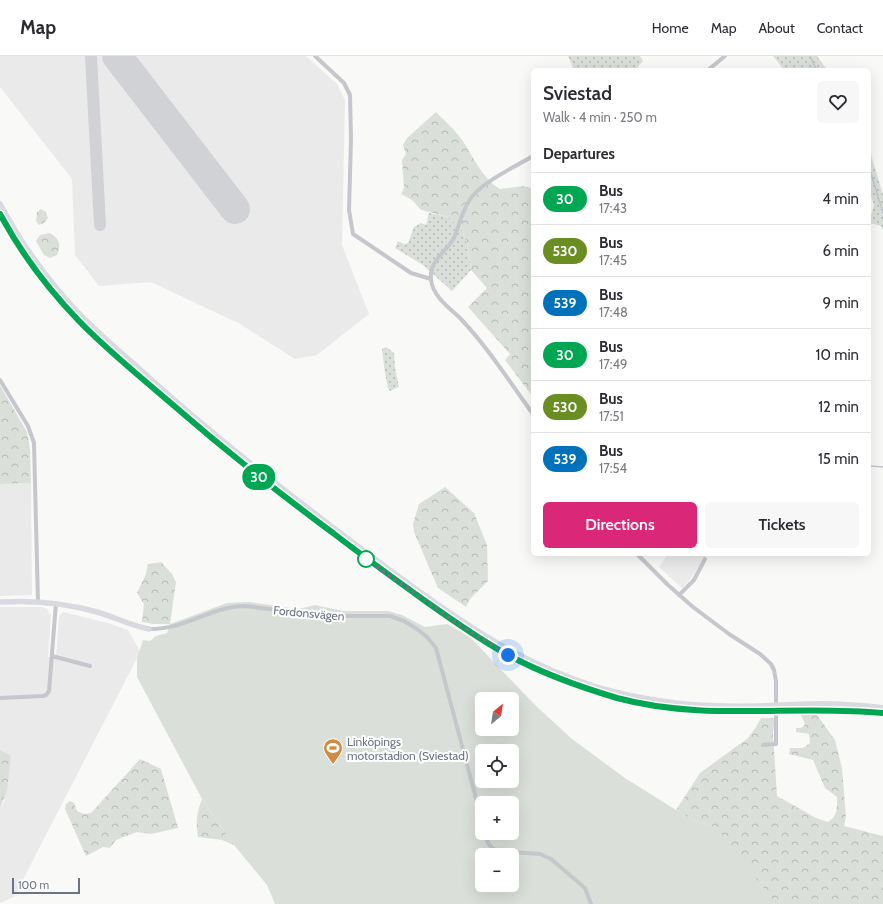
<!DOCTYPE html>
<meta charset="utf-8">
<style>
:root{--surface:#fff;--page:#f7f7f7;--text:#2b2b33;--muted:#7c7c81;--line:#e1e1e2;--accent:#db2777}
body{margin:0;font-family:Cabin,sans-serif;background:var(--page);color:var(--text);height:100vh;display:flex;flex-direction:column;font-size:15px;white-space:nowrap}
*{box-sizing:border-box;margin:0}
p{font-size:13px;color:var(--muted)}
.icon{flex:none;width:22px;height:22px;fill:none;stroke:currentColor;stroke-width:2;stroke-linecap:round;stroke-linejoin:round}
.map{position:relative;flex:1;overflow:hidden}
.drawer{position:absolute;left:531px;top:12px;width:340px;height:488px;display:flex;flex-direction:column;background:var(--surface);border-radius:6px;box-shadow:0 4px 16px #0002}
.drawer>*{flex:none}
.badge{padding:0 8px;border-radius:13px;font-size:14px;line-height:26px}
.needle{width:26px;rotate:30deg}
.buttons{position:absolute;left:475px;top:636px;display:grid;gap:8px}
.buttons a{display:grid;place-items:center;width:44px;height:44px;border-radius:6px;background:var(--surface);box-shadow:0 4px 16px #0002;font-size:20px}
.scale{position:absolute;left:12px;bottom:10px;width:68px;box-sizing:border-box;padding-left:4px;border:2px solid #6c7385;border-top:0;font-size:11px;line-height:14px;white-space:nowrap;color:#6c7385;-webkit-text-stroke:3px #fff;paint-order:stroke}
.you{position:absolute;width:20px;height:20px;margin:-10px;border:3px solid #fff;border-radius:50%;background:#1a73e8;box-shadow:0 0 0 6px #1a73e833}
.map>.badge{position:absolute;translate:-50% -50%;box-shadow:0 0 0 2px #fff}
h2{padding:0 12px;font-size:15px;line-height:36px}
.round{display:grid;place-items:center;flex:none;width:42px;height:42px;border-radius:6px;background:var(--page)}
.headline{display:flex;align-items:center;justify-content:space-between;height:68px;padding:0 12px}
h1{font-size:19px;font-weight:600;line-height:30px}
.button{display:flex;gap:8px;margin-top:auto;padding:8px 12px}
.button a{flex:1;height:46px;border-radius:6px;background:var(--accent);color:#fff;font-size:16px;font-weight:600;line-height:46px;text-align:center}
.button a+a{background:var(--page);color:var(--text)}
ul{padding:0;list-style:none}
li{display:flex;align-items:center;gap:12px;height:52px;padding:0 12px;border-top:1px solid var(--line)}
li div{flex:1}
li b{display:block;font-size:15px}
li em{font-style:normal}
li .badge{min-width:44px;font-weight:700;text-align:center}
header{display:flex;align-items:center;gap:24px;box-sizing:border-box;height:56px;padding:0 20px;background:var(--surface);border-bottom:1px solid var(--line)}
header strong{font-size:19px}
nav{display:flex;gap:22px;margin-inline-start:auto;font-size:14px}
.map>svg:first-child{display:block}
.built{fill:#eaeaeb}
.grass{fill:url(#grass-dots)}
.forest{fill:url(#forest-crowns)}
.pitch{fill:#dae0d9;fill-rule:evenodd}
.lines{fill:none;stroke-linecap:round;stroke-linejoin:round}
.stream{stroke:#c2c6cd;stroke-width:1.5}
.taxiway{stroke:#d1d2d5;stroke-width:12}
.runway{stroke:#d1d2d5;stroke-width:30}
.street{stroke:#c6c7cc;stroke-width:4}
.secondary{stroke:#d9dadf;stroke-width:5.5}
.primary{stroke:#d9dadf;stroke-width:6}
.line-casing{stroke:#fff;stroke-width:9}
.line{stroke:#00a651;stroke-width:6}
.walk{stroke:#6c7385;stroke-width:4;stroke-dasharray:0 7.2}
.stop-dot{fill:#fff;stroke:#00a651;stroke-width:2}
.labels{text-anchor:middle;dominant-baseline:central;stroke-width:4;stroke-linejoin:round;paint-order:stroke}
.street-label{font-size:12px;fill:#6c7385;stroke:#fff}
.poi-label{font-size:12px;fill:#6c7385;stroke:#fff;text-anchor:start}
</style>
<header>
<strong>Map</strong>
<nav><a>Home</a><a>Map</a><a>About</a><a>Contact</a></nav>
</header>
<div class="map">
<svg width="883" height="848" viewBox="0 0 883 848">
<defs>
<pattern id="grass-dots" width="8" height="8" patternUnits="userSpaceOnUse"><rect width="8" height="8" fill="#dae0d9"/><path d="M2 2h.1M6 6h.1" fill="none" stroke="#b5bab6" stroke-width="1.8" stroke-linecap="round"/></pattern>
<pattern id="forest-crowns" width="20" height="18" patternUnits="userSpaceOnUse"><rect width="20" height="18" fill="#dae0d9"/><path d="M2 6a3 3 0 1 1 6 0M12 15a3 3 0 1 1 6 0" fill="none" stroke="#b5bab6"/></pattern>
</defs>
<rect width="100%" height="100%" fill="#f9f9f8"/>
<g class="built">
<path d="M0 0H306L337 28 345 44 342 189 369 258 317 299 295 303 240 268 151 226 99 230 75 199 72 123 0 31Z"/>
<path d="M31 427 32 539 0 540V428Z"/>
<path d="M668 498H706L692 521 682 532 659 511Z"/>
<path d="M0 551H42L48 553 49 558H51L48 601H56L59 560 63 556 108 567 128 574 140 595 137 602 14 841 0 847V752L4 746 11 699 0 694Z"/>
</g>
<g class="grass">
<path d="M568 0H640L643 5 635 14H574Z"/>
<path d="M773 0H817L827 14H784Z"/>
<path d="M869 92 883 139V175L881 170 869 167 874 149 869 133Z"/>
<path d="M429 157 449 161 462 174 467 187 471 214 452 235 423 209 395 192 398 185 404 188 408 187 414 171 421 167 426 169Z"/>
<path d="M386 291 394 297 395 312 399 331 390 335C386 331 383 301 382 293Z"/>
</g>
<g class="forest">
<path d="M436 56C445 65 455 74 462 84 473 100 482 122 500 133L524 130 533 133V341L505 304 510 298 468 251 487 232 471 214 467 187 462 174 449 161 421 154 412 144 401 138 404 132 402 104 406 98 403 89 407 82Z"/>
<path d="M41 153 46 156 48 162 44 167 39 169 36 165 37 156Z"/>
<path d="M50 177C60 183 61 189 57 199L50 202 44 199 36 185 40 179Z"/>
<path d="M0 329 27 376 30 392 31 427 0 428Z"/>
<path d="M445 431 474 457 487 489 488 525 470 543 466 551 438 532 414 476 413 468 419 448Z"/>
<path d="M161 506 172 518 176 526 170 568H154L142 566 144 548 137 537 146 518 148 508Z"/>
<path d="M801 659H817L835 684 842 712 846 761 844 770 883 780V848H736L717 772 693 764 676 754 700 717 748 682 756 671 761 662H775L773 678 777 740 816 762 828 766C838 760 837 751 837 741L825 732 813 704 789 698 790 692H803L810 687 809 678 796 676V672H802L805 668Z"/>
<path d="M0 694 11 699 7 735 0 752Z"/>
<path d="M140 703 161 713 178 772 151 778 137 776 116 784 110 792 103 791 86 800 65 753 66 748 70 745 74 747 77 755 84 758 91 757Z"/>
<path d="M202 743 234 789 222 784 198 781C196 766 196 758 202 743Z"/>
</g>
<path class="pitch" d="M249 546 299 553 315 549 344 555H388L402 559 425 571 447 568 469 580 534 648 572 683 625 722 676 754 693 764 717 772 776 848H275L267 829 234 789 202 743 137 621V602L143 584 150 585 156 580 167 577 170 568 227 547ZM482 643H512V673H482ZM482 695H512V725H482ZM482 747H512V777H482ZM482 799H512V829H482Z"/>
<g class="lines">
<g class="stream">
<path d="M810 0 814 9 817 14"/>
<path d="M869 111 883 157"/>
<path d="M871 410 883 411"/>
</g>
<path class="taxiway" d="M91 0 100 169"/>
<path class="runway" d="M117 0 235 153"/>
<g class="street">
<path d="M315 0 344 27 350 39 351 83 349 154 353 178 411 217 431 223"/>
<path d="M708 14 725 0"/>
<path d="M533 100C515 111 479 127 469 145 462 156 459 170 454 182 446 197 429 204 431 223 432 239 448 251 459 261 487 290 509 325 533 358"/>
<path d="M0 324 28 370 34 387 38 546"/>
<path d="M637 498 668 529 693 551 729 578 760 598 771 608 774 614 776 625V688L763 689"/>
<path d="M679 539 694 524 705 503"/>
<path d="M149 573C184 574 212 550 245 550L326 560H390L404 565 417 573 427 581 436 592 482 765"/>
<path d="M52 600 90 610"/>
<path d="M0 642 43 640 46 639 49 635 56 547"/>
<path d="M485 777C487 786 489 791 497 795L540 798 551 803 585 832 591 848"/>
</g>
<path class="secondary" d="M0 546C33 544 66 547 97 556 115 561 131 570 149 573"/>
<g class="primary">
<path d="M0 148C18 183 41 215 67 245 88 269 113 290 137 311 174 345 212 377 251 408 299 446 347 483 396 519 459 565 520 608 596 631 635 642 676 649 717 650 753 652 789 648 824 648 844 648 863 650 883 652"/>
<path d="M0 158C44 240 109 294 178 353 253 417 330 477 410 534"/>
<path d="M419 541C448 561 476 582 507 599 572 634 646 655 719 656 774 657 828 651 883 658"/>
</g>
</g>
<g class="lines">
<g class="line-casing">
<path id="line" d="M0 158C21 197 48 233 79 265 106 293 137 318 166 343 220 390 276 435 333 477 364 501 396 524 428 547 454 565 480 584 508 599 543 618 580 631 617 642 706 666 793 648 883 657"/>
</g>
<use href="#line" class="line"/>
<path class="walk" d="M366 503 458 568 508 599"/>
</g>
<defs>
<g id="stadium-pin" transform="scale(1)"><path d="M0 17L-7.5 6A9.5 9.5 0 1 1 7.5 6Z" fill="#ce8d43" stroke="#fff"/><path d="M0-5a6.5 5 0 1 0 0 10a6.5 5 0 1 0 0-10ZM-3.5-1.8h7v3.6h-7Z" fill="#fff"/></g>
</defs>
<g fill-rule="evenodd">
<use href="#stadium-pin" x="333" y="692"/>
</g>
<circle class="stop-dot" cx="366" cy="503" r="8"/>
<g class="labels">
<g class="street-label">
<text transform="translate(309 557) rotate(5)">Fordonsvägen</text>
</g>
<g class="poi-label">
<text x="347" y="685">Linköpings<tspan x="347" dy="14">motorstadion (Sviestad)</tspan></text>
</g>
</g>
</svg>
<div class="buttons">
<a><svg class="needle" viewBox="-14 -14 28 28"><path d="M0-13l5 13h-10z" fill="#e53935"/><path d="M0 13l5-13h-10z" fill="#7c7c81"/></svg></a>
<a><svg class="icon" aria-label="locate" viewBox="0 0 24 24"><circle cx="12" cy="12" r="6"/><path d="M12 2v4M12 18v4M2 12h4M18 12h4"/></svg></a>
<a>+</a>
<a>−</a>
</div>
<div class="scale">100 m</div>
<div class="you" style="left:508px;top:599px"></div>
<b class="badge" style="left:259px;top:421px;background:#00a651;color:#fff">30</b>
<section class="drawer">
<div class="headline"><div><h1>Sviestad</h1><p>Walk · 4 min · 250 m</p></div><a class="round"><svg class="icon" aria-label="heart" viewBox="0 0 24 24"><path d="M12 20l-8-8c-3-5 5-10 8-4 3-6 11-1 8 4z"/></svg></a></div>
<h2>Departures</h2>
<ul>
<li><span class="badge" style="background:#00a651;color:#fff">30</span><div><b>Bus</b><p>17:43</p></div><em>4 min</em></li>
<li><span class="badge" style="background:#6b8e23;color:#fff">530</span><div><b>Bus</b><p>17:45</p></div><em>6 min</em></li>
<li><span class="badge" style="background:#0072bc;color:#fff">539</span><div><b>Bus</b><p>17:48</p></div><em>9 min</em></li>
<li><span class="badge" style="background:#00a651;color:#fff">30</span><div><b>Bus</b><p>17:49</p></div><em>10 min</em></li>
<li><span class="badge" style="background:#6b8e23;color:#fff">530</span><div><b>Bus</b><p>17:51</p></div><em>12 min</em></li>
<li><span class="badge" style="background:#0072bc;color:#fff">539</span><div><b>Bus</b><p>17:54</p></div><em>15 min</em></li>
</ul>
<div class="button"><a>Directions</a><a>Tickets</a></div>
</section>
</div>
